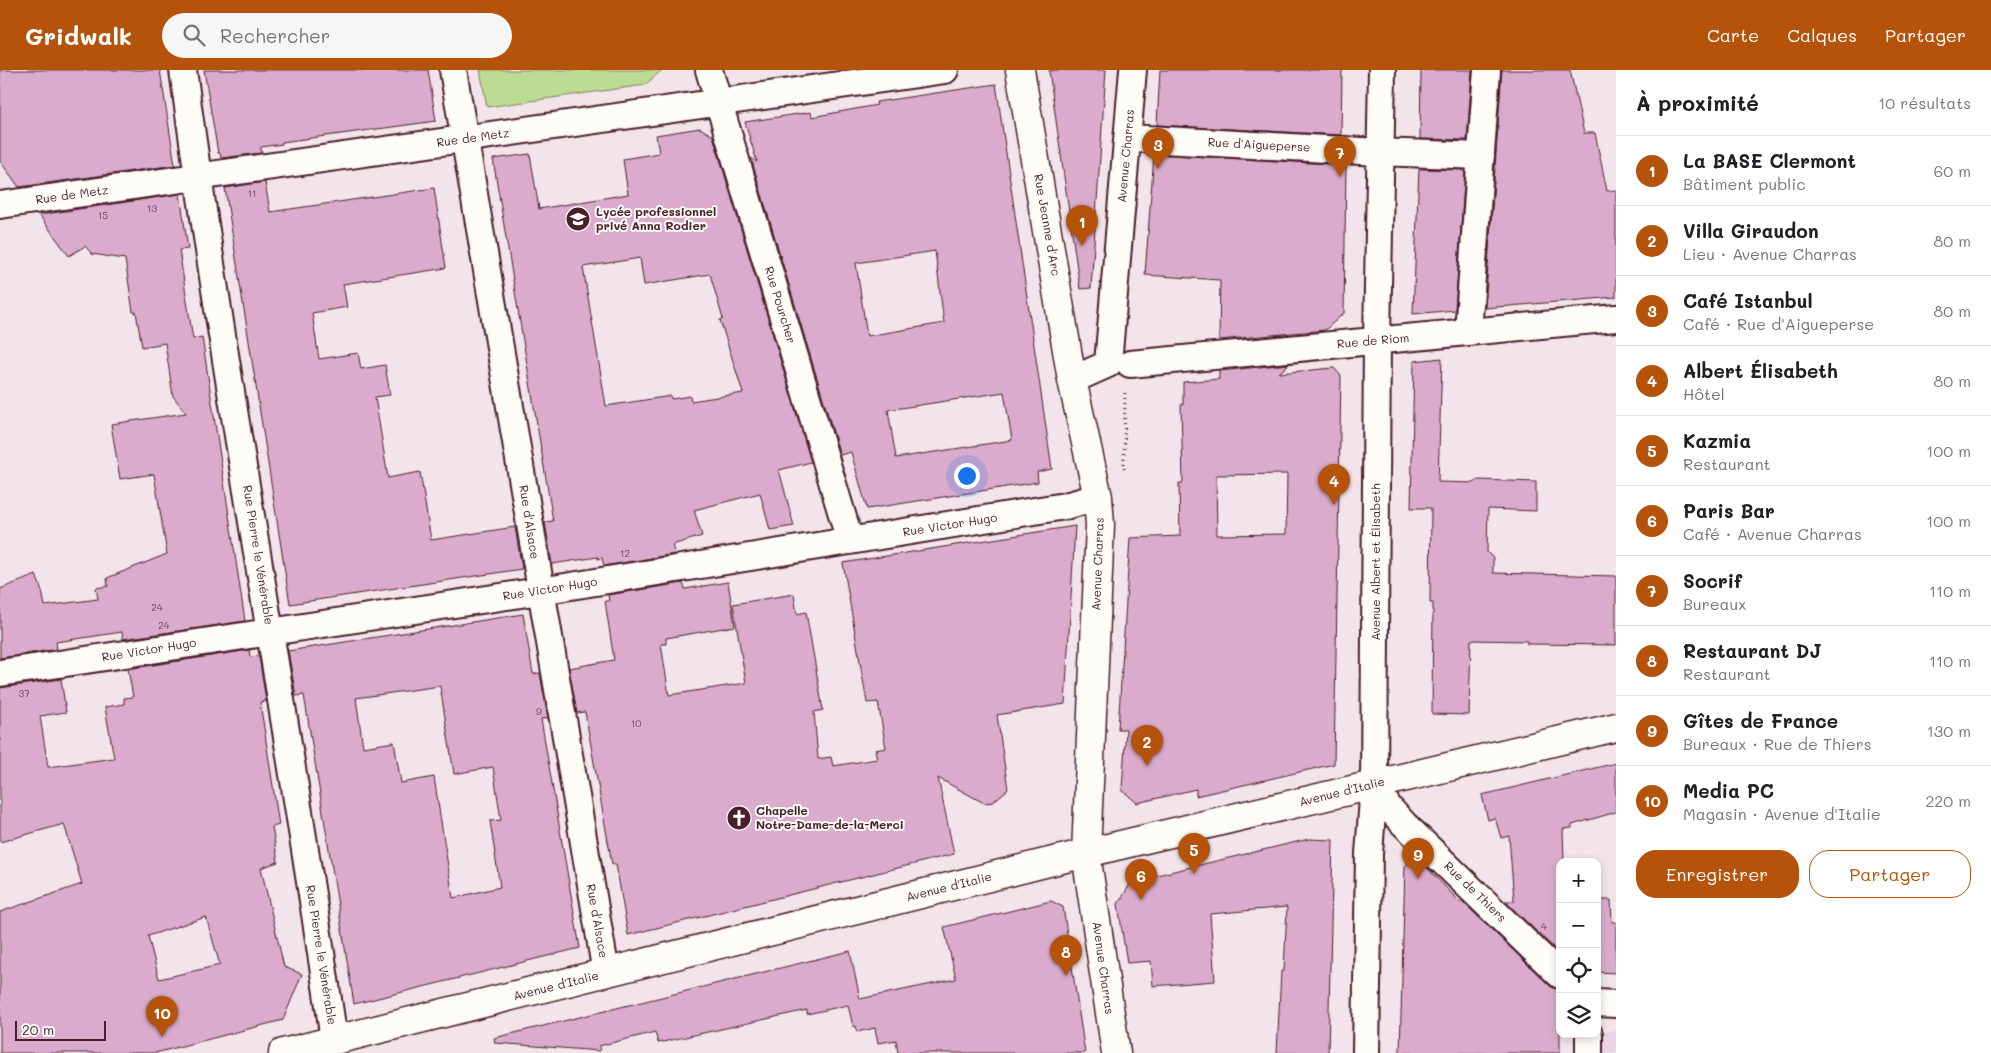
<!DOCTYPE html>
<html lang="fr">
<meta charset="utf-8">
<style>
:root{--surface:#fff;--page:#f6f6f6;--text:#202124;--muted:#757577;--line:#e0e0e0;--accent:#b45309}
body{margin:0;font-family:Mali,sans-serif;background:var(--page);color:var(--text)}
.controls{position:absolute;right:15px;bottom:15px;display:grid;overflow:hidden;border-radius:10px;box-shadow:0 2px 8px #0003}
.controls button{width:45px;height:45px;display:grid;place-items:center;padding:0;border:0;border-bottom:1px solid var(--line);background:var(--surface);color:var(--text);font:25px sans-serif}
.scale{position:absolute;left:15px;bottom:12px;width:91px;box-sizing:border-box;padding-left:5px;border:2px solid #4a1f2b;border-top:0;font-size:14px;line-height:18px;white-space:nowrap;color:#4a1f2b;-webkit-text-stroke:4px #fdfcf7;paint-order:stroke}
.you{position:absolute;left:966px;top:405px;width:18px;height:18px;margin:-12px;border:4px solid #fff;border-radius:50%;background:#1a73e8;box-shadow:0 0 0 8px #1a73e833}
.badge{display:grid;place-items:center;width:32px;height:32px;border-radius:50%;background:var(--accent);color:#fff;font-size:16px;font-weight:700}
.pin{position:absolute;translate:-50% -41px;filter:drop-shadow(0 1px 2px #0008)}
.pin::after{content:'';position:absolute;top:26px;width:18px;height:15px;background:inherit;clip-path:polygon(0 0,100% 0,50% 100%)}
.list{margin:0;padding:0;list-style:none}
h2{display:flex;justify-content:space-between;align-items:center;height:65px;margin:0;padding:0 20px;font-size:21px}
h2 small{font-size:16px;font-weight:400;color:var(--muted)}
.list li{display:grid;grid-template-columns:32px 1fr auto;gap:15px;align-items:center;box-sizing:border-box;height:70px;padding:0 20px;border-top:1px solid var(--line)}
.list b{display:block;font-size:19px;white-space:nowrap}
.list p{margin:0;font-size:16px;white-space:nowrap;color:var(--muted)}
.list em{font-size:16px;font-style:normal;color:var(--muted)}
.actions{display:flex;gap:10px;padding:15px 20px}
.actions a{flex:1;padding:11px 0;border:1px solid var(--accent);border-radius:20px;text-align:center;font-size:18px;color:var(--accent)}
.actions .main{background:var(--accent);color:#fff}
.icon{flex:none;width:28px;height:28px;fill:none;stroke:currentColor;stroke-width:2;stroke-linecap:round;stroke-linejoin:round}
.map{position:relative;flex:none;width:1616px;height:983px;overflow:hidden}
header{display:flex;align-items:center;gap:30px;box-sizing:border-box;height:70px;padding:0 25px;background:var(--accent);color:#fff}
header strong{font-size:24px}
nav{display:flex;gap:28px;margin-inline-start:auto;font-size:18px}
.search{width:350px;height:45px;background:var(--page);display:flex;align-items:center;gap:12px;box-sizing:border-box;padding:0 18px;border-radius:28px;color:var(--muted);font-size:19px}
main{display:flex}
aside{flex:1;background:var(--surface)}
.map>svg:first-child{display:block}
.built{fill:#ebd3e1}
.green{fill:#bcdb93;stroke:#837d5f}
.building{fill:#daabcd;stroke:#4a1f2b;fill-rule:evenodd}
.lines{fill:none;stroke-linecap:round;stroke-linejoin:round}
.minor-casing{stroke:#4a1f2b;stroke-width:30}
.tertiary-casing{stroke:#4a1f2b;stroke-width:31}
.primary-casing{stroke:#4a1f2b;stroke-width:31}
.path{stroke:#4a1f2b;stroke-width:3;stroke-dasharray:1 4;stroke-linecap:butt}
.minor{stroke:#fdfcf7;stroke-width:26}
.tertiary{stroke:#fdfcf7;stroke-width:28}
.primary{stroke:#fdfcf7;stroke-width:28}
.labels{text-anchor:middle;stroke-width:4;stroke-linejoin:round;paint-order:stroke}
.number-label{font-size:10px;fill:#6e4254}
.street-label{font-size:12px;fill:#4a1f2b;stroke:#fdfcf7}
.poi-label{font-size:12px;font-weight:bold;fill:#4a1f2b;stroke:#fdfcf7;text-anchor:start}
</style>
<header>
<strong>Gridwalk</strong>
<div class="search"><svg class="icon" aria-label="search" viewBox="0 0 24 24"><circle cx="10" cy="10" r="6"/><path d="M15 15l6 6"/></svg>Rechercher</div>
<nav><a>Carte</a><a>Calques</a><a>Partager</a></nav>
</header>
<main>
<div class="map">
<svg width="1616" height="983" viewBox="0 0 1616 983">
<rect width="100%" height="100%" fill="#f2e4ea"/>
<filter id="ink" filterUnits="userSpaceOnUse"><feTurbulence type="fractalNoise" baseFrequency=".02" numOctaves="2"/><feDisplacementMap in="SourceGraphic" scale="10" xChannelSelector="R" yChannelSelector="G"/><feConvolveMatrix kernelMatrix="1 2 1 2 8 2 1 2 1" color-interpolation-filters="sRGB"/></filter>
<g filter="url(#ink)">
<path class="built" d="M 1616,960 L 1616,983 L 1600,983 L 1600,970 L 1603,962 Z"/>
<path class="green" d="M 480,0 L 662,0 L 645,15 L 487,37 Z"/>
<path class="building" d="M 0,0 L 160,0 L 175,95 L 19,117 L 0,91 Z
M 204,0 L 428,0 L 436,51 L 282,72 L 282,74 L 261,77 L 261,83 L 221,88 L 220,83 L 218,83 Z
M 1055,0 L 1106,0 L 1091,218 L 1080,219 L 1049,1 Z
M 1160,0 L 1342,0 L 1341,65 L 1157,55 Z
M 1421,0 L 1472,0 L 1467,70 L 1420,69 Z
M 1502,0 L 1570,0 L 1584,63 L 1595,63 L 1607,121 L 1616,120 L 1616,227 L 1485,238 Z
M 996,14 L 1052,399 L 1037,402 L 1038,412 L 867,439 L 851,382 L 840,385 L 751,88 L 757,92 L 745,52 L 811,42 L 812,47 L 877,35 L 876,32 ZM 935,181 L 944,253 L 867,266 L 856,193 ZM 1004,322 L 1012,370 L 896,388 L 888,340 Z
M 700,58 L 713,66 L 811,392 L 779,400 L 794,456 L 770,460 L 760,423 L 694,440 L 702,466 L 672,475 L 675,484 L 604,496 L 602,488 L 598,489 L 598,487 L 552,494 L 545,452 L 553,451 L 493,89 L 530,84 L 539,139 L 628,124 L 623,89 L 659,83 L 656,65 ZM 640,188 L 644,215 L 710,204 L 723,249 L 720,250 L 743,323 L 691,331 L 690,326 L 671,329 L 671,326 L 606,336 L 583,197 Z
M 1154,84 L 1346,95 L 1344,243 L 1325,260 L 1219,270 L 1220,210 L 1145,205 Z
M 1419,99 L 1465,100 L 1455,240 L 1413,244 Z
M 265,112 L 270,142 L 434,118 L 446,198 L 343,214 L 347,237 L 312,243 L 319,289 L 358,283 L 361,299 L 385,295 L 390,325 L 375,327 L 388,408 L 420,402 L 431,470 L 515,457 L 522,499 L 290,534 L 225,118 Z
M 180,124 L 188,179 L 179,180 L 193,269 L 202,267 L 245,551 L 123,569 L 122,562 L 56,572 L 57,579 L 0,588 L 0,519 L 36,505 L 42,521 L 45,536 L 98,529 L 96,518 L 108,516 L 107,508 L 167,484 L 154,404 L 120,409 L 111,354 L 186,343 L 173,326 L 165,273 L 142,277 L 136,242 L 133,242 L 125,189 L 92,184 L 85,176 L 69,186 L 39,145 Z
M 1442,288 L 1438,412 L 1474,413 L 1478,410 L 1536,412 L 1536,441 L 1488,439 L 1487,482 L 1493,488 L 1493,503 L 1616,506 L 1616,575 L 1527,574 L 1527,571 L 1471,570 L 1469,645 L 1432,644 L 1433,533 L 1430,533 L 1431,438 L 1411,438 L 1414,291 Z
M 1289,294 L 1279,303 L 1334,298 L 1341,306 L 1334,694 L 1196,726 L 1196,719 L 1137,733 L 1122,720 L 1126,659 L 1118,659 L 1130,468 L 1180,466 L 1179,413 L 1183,413 L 1181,335 L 1183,335 L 1183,312 L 1219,309 L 1219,301 ZM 1287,404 L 1286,464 L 1217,465 L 1216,405 Z
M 1075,456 L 1065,634 L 997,645 L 1008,719 L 993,732 L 984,733 L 938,708 L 954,784 L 628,865 L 616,794 L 612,794 L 585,642 L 577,643 L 569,598 L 614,590 L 605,531 L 609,531 L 608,525 L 683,513 L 685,519 L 728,512 L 735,556 L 666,568 L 666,574 L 661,574 L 669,625 L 746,613 L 733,534 L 794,524 L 797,544 L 806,542 L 823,640 L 814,642 L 818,689 L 831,687 L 833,696 L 877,689 L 875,680 L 886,678 L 878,632 L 867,633 L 843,493 Z
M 523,544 L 533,604 L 540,603 L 548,648 L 541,649 L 580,878 L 354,934 L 304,625 L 296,626 L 288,581 ZM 440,616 L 454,704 L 493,697 L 501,750 L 490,751 L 500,817 L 453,828 L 434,707 L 401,713 L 394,672 L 363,677 L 356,628 Z
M 249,580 L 250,587 L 259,586 L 266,631 L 260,632 L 279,755 L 272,757 L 278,792 L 261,798 L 284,897 L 302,904 L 283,950 L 155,983 L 0,983 L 0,842 L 82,814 L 64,754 L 0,772 L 0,618 L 61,609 L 66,642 L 40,646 L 48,697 L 114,688 L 105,637 L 124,634 L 124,628 L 133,627 L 128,599 ZM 206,847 L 220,895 L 159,909 L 148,866 Z
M 1616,693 L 1616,742 L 1572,755 L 1572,758 L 1563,759 L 1564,792 L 1560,792 L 1560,884 L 1505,831 L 1514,831 L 1509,766 L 1501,768 L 1495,748 L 1488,750 L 1482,725 Z
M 1309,769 L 1333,770 L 1328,983 L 1277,983 L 1281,901 L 1284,901 L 1287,837 L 1210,844 L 1215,911 L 1153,916 L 1151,891 L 1127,893 L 1118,834 L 1132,811 Z
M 1405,794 L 1425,796 L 1460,832 L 1463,832 L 1550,916 L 1560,920 L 1560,983 L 1400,983 Z
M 1597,830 L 1611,830 L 1612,852 L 1616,852 L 1616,903 L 1597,902 Z
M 1051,831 L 1063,837 L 1085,983 L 898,983 L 896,970 L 878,973 L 875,958 L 857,962 L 856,956 L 853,956 L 848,935 L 807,944 L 807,940 L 658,973 L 655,962 L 599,976 L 600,981 L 495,973 L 494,968 L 850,881 L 860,929 L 956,909 L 944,857 Z"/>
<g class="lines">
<defs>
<path id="minor" d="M 183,0 C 227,324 287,646 334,970
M 453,0 L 606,903
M 709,0 L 850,471
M 1128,68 L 1379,82 L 1481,86
M 0,135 L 945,0
M 1468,262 L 1487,0
M 1130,294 L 1616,248
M 1072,310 L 1108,294 L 1133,0
M 0,603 L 540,521 L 1065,436 L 1098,427
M 1374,714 L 1389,738 L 1404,754 L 1560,905
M 1597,933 L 1616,934
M 1366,983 L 1369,784 L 1374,714 L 1377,270 L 1382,0
M 1589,983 L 1589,964"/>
<path id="tertiary" d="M 1020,0 L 1072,310 L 1098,427 L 1100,455 L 1086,784 L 1116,983"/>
<path id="primary" d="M 283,983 L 1049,792 L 1616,657"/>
</defs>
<use href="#minor" class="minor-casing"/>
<use href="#tertiary" class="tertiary-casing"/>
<use href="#primary" class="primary-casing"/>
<path class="path" d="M 1124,399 L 1125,321"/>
<use href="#minor" class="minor"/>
<use href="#tertiary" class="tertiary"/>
<use href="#primary" class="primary"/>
</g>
</g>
<defs>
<symbol id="school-disc" viewBox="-11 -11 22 22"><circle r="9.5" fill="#4a1f2b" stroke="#fdfcf7"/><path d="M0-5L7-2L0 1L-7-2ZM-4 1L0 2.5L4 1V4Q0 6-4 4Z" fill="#fff"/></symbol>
<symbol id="church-disc" viewBox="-11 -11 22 22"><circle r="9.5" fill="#4a1f2b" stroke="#fdfcf7"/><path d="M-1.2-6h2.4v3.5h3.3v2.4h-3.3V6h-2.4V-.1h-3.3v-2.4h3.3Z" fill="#fff"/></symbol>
</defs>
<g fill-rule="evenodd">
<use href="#school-disc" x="564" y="135" width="28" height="28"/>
<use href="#church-disc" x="725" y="734" width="28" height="28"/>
</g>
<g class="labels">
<g class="number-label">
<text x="252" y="127">11</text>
<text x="152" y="142">13</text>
<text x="103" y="149">15</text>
<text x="625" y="487">12</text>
<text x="157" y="541">24</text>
<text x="164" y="559">24</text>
<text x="24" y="627">37</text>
<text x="539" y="645">9</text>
<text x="636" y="657">10</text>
<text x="1544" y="860">4</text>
</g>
<g class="street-label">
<text transform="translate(473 68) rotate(-8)" y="4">Rue de Metz</text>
<text transform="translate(1259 75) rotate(3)" y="4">Rue d'Aigueperse</text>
<text transform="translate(1126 86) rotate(-85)" y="4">Avenue Charras</text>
<text transform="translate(72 125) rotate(-8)" y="4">Rue de Metz</text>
<text transform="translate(1047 155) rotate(80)" y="4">Rue Jeanne d'Arc</text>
<text transform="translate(780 235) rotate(73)" y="4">Rue Pourcher</text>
<text transform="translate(1373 271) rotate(-5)" y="4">Rue de Riom</text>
<text transform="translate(529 452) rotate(81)" y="4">Rue d'Alsace</text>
<text transform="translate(950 455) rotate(-9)" y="4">Rue Victor Hugo</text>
<text transform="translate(258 485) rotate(81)" y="4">Rue Pierre le Vénérable</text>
<text transform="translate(1376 492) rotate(-90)" y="4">Avenue Albert et Élisabeth</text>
<text transform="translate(1098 494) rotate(-88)" y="4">Avenue Charras</text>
<text transform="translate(550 519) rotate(-9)" y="4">Rue Victor Hugo</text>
<text transform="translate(149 580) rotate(-9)" y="4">Rue Victor Hugo</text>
<text transform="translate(1342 722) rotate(-14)" y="4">Avenue d'Italie</text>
<text transform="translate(949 817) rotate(-14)" y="4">Avenue d'Italie</text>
<text transform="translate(1475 822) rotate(44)" y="4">Rue de Thiers</text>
<text transform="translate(597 851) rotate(80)" y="4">Rue d'Alsace</text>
<text transform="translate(321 885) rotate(81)" y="4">Rue Pierre le Vénérable</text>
<text transform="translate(1103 898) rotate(82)" y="4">Avenue Charras</text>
<text transform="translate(556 916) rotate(-14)" y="4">Avenue d'Italie</text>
</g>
<g class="poi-label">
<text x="596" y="146">Lycée professionnel<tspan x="596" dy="14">privé Anna Rodier</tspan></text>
<text x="756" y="745">Chapelle<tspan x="756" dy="14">Notre-Dame-de-la-Merci</tspan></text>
</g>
</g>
</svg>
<div class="controls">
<button>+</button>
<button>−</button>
<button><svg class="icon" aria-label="locate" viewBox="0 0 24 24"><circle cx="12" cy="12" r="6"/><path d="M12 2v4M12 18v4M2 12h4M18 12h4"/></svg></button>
<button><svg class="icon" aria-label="layers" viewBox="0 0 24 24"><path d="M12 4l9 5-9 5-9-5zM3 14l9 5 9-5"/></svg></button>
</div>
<div class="scale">20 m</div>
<div class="you"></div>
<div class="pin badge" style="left:1082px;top:176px">1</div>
<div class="pin badge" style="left:1147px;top:696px">2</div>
<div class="pin badge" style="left:1158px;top:99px">3</div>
<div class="pin badge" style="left:1334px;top:435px">4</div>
<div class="pin badge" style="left:1194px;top:804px">5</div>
<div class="pin badge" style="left:1141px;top:830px">6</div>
<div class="pin badge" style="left:1340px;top:107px">7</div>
<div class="pin badge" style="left:1066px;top:906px">8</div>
<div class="pin badge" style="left:1418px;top:809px">9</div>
<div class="pin badge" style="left:162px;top:967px">10</div>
</div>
<aside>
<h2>À proximité<small>10 résultats</small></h2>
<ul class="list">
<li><span class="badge">1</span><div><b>La BASE Clermont</b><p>Bâtiment public</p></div><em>60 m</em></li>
<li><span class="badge">2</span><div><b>Villa Giraudon</b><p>Lieu · Avenue Charras</p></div><em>80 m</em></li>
<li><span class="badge">3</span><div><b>Café Istanbul</b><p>Café · Rue d'Aigueperse</p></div><em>80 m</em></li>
<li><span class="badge">4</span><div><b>Albert Élisabeth</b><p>Hôtel</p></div><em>80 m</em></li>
<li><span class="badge">5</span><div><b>Kazmia</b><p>Restaurant</p></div><em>100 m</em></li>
<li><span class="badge">6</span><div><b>Paris Bar</b><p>Café · Avenue Charras</p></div><em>100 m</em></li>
<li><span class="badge">7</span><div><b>Socrif</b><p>Bureaux</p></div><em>110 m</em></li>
<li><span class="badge">8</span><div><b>Restaurant DJ</b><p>Restaurant</p></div><em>110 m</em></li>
<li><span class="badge">9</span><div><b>Gîtes de France</b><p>Bureaux · Rue de Thiers</p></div><em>130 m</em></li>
<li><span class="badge">10</span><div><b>Media PC</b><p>Magasin · Avenue d'Italie</p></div><em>220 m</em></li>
</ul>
<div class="actions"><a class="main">Enregistrer</a><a>Partager</a></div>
</aside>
</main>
